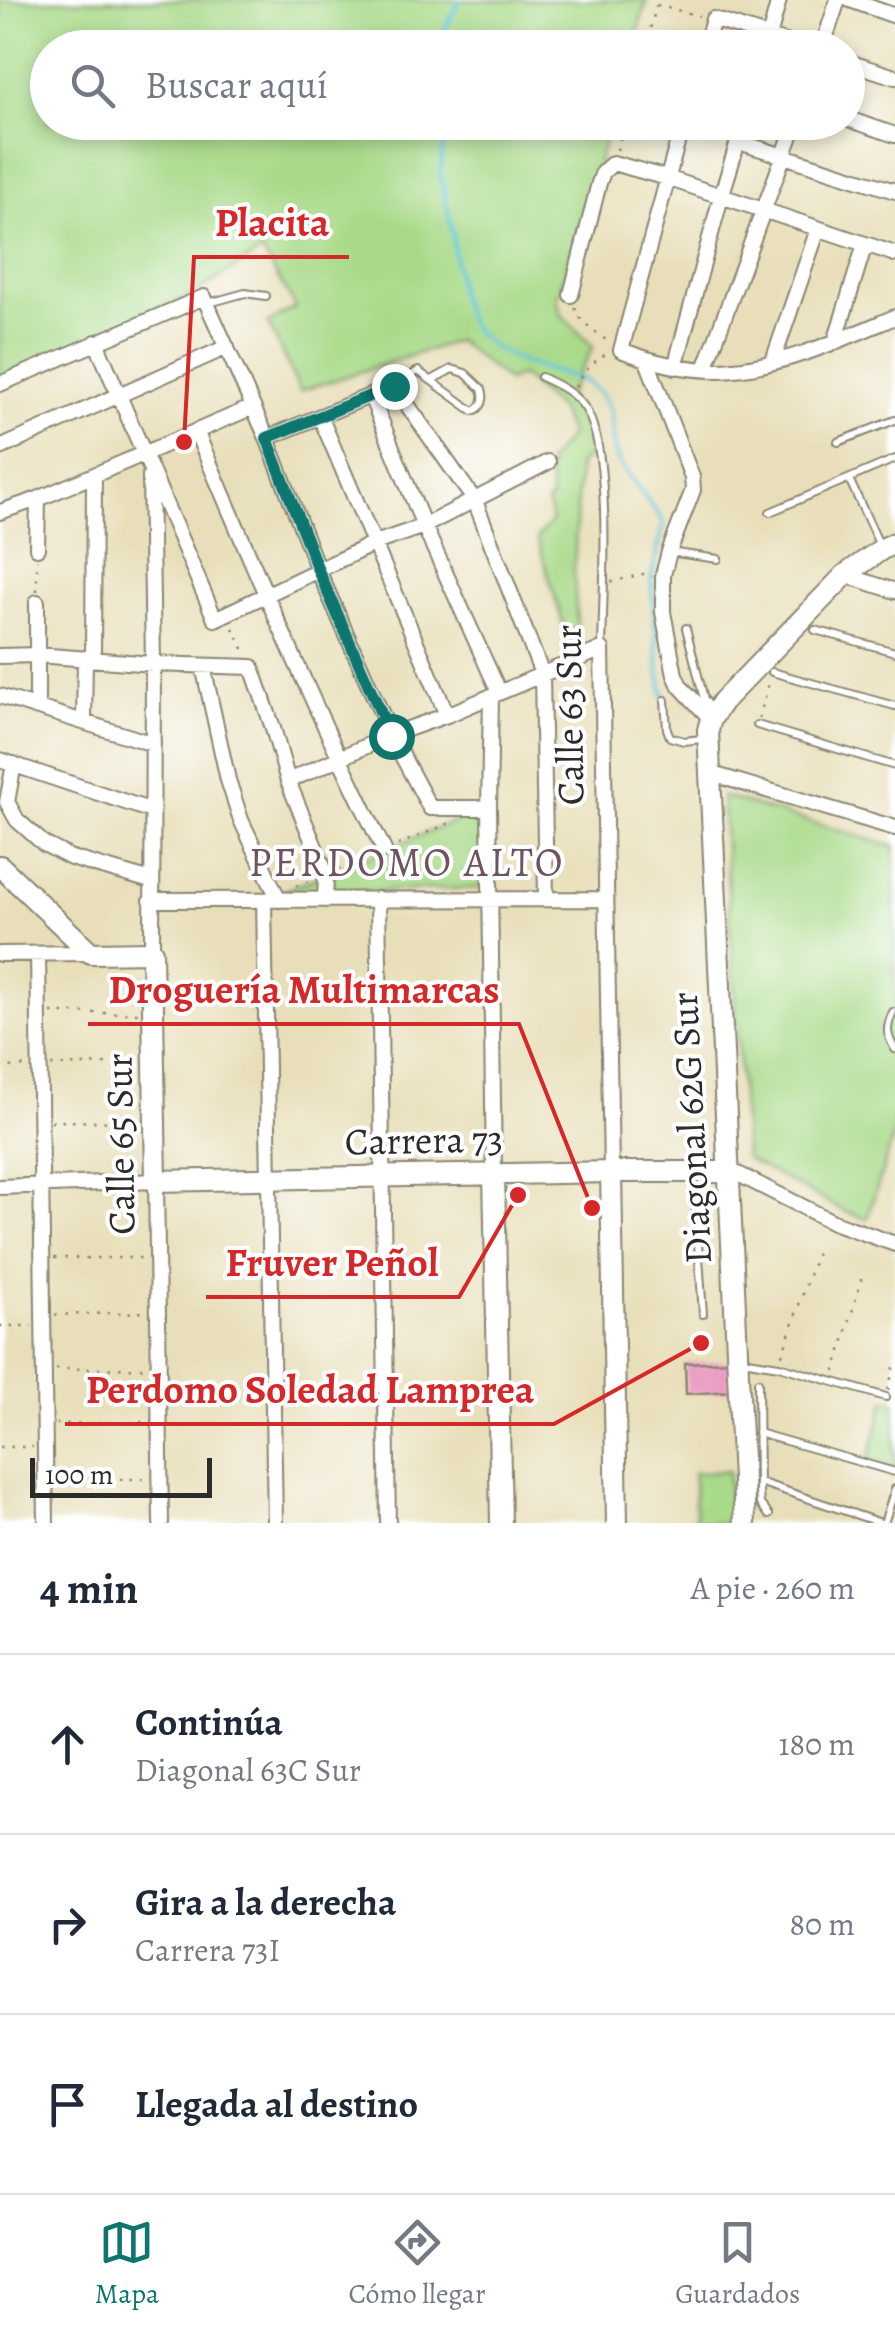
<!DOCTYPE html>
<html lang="es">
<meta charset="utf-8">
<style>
:root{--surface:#fff;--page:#f2f2f3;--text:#1f2937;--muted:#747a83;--line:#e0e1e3;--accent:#0f766e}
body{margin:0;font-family:Alegreya,serif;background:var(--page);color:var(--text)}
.scale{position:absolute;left:30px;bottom:25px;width:182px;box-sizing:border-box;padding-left:10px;border:5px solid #2b2b2b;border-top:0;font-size:28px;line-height:35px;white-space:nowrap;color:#2b2b2b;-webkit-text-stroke:8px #fff;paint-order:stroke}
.stop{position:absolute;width:30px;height:30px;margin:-22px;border:8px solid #0f766e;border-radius:50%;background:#fff}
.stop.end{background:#0f766e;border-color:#fff;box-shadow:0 2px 10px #0008}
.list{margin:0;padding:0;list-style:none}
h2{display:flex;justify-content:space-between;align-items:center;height:130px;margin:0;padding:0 40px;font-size:42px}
h2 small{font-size:32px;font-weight:400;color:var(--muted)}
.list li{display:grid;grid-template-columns:65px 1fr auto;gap:30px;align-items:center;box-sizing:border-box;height:180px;padding:0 40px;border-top:2px solid var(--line)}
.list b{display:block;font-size:38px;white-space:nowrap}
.list p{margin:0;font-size:32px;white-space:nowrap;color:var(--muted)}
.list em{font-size:32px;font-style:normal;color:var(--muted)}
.icon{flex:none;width:55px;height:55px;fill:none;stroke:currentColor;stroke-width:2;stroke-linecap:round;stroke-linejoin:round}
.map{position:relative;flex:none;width:895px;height:1523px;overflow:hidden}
.search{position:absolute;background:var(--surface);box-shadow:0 5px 15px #0003;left:30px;right:30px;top:30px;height:110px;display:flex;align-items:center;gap:25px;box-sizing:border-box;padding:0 35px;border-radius:55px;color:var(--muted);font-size:38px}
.sheet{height:670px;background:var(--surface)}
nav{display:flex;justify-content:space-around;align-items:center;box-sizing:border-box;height:140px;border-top:2px solid var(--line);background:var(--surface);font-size:28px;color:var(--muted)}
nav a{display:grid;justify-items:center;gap:5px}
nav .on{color:var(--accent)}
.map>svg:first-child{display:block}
.green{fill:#a9da89;stroke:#6a825a;stroke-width:2.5}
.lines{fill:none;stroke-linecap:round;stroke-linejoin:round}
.stream{stroke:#5dc5da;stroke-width:4}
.building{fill:#eb9dc5}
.lane-casing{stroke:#8a8572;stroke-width:10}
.street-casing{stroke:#8a8572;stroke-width:18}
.secondary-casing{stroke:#8a8572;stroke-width:24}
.path{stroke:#8a8572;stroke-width:2.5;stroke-dasharray:2.5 8;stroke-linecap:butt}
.lane{stroke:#fff;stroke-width:6}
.street{stroke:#fff;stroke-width:14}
.secondary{stroke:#fff;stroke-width:20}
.route{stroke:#0f766e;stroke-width:12}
.labels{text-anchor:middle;stroke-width:8;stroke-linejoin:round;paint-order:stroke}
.street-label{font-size:38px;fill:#2b2b2b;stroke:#fff}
.neighbourhood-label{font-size:40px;letter-spacing:2.5px;fill:#6e5361;stroke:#fff}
.leader{fill:none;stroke:#d62828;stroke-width:4}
.callout-dot{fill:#d62828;stroke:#fff;stroke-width:4}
.callout-label{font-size:40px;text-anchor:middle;font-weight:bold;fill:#d62828;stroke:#fff;stroke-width:8;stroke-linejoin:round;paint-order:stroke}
</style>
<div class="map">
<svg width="895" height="1523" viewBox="0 0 895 1523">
<rect width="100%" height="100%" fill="#fff"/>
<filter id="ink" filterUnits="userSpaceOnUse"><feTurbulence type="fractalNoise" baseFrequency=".01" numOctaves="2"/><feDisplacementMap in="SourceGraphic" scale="20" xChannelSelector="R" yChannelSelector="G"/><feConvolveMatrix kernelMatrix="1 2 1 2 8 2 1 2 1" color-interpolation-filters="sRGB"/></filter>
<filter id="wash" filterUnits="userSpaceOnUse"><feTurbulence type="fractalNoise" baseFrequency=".0048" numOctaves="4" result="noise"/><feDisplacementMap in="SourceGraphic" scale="40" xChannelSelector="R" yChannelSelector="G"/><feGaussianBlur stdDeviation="2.25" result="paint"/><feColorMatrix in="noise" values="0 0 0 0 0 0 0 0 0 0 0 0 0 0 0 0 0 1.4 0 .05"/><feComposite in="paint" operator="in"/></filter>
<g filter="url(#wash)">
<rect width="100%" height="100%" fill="#e8dfba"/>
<path class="green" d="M 0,0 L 647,0 L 633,47 L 48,48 L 48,122 L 610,123 L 557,299 L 562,315 L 593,347 L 567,397 L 588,430 L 590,456 L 579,464 L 574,570 L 578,643 L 570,646 L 537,538 L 552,521 L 547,502 L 551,499 L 548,462 L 570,436 L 560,410 L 521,375 L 508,381 L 457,341 L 300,391 L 268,323 L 296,307 L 262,251 L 197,292 L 0,378 Z
M 722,796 L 895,847 L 895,1131 L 867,1219 L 846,1212 L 745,1158 Z
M 483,810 L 482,888 L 276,894 Z
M 885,1400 L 895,1402 L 895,1469 L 868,1461 Z
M 728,1471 L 731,1523 L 696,1523 L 693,1473 Z"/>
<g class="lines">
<path class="stream" d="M 437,48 L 439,40 L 460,0
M 431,122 L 443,149 L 440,172 L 452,232 L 459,295 L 465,314 L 473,329 L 493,347 L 520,361 L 586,381 L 602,395 L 610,411 L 614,450 L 620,464 L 664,522 L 651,579 L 659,670 L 664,698"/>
</g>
<g id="blocks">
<path class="building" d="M 729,1361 L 730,1391 L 686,1394 L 685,1363 Z"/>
</g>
</g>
<g filter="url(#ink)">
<use href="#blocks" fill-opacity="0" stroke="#8a8572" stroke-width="2.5"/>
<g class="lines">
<defs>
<path id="lane" d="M 209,303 L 245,293 L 266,296
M 541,377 C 558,385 574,392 585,408 C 613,451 603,593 602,647
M 395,386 L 418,371 L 473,411 C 483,408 485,398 482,389 L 465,373 L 452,369 L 432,380
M 838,442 L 895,420
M 849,479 L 880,546
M 770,512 L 895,459
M 669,552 L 718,559
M 686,628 L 704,699 L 713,711
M 815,630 L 895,652
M 772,672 L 895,706
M 665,700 L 667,729 L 670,737 L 684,741 L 702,739
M 757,725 L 895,766
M 893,1012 C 886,1027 886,1035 895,1049
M 693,1173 L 703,1314
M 742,1360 L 779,1366 L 886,1397
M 758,1382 L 759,1493 L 760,1504 L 769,1515
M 758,1433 L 895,1472
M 759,1482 L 881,1523
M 884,1523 L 895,1489"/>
<path id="street" d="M 850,0 L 895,16
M 705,48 L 713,19 L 804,48
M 766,48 L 779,0
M 822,48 L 838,0
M 848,62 L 895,77
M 848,119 L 895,135
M 683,122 L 621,350 C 657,364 695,373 734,369 C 786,365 847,337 895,317
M 739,142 L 895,191
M 571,295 L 599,183 L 603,172 L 613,163 L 667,178 L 895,254
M 96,342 L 215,619 L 375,543 L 424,526 L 548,462
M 835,342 L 865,244
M 647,361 L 692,477 L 693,490 L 669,552 L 663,575 L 663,612 L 675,675 L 680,686 L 711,719
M 773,361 L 818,229
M 675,367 L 721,197 L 744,122
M 705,369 L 796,122
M 0,384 L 204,297 L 267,438 L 318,570 L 391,735 L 430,808 L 489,808
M 371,396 L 424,526 L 499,692
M 320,416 L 447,715
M 196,431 C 256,573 316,713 384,850
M 267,438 L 394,386 L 475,501 L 542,674 L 546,899
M 0,448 L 227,347
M 150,475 L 153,664 L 152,952
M 0,512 L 38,499 L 253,407
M 37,548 L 38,499
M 845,575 L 895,591
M 37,602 L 37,707
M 0,656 L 37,655 L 153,664 L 252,667 L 273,728 L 288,781 L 326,874 L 325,900
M 93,659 L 94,475
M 203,666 L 228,780 L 241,820 L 279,900
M 0,696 L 153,744
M 491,696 L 489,808 L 494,1174
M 84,722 L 85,658
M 0,760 L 152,811
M 14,764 L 7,802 L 17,820 L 44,844 L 71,858 L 151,881
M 709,773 L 895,828
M 288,781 L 391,735 L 447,715 L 602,649 L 611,1172
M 378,899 L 388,1523
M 151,900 L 606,899
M 264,900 L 275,1523
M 0,954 L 91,953
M 38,954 L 46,1523
M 728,1172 L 738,1174 L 833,1222 L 895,1244
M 0,1187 L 156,1181 L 161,1523"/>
<path id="secondary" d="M 0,866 L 91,953 L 152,952 L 156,1181 L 611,1172 L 728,1172
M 611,1172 L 617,1523
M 494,1174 L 501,1523
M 745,1523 L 708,730 L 711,719 L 723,701 L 845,575 L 882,549 L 895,543"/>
</defs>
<use href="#lane" class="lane-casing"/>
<use href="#street" class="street-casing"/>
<use href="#secondary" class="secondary-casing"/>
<path class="path" d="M 657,5 L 699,16
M 645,48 L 658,0
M 617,150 L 625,122
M 575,308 L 582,321 L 607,341
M 575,387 C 582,371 592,363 606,354
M 611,582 L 643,574 L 652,577
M 37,591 L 37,559
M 233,628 L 245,652
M 759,718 L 769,683
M 398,845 L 455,821
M 338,869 L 372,855
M 296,886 L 312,880
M 51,1013 L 138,1013
M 51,1066 L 138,1063
M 0,1067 L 28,1066
M 51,1121 L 138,1122
M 54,1258 L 146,1258
M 55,1315 L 147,1312
M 0,1326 L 32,1326
M 782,1355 L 817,1252
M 56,1369 L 148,1368
M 835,1372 L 863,1273
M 888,1390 L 895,1363
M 56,1424 L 148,1422
M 0,1447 L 33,1447
M 57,1479 L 149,1479"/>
<use href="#lane" class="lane"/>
<use href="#street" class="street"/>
<use href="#secondary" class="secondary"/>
</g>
</g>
<g class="lines" filter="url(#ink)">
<path class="route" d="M 391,736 L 318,570 L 267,438 L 394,386"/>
</g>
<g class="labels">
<g class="street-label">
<text transform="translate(569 715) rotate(-91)" y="13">Calle 63 Sur</text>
<text transform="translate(691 1128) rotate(-93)" y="13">Diagonal 62G Sur</text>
<text transform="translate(424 1140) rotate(-1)" y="13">Carrera 73</text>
<text transform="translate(120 1144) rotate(-91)" y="13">Calle 65 Sur</text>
</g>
<g class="neighbourhood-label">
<text x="407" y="876">PERDOMO ALTO</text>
</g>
</g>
<path class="leader" d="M184 442L194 257H349M592 1208L519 1024H88M518 1195L459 1297H206M701 1343L554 1424H65"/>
<g class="callout-dot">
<circle cx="184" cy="442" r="10"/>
<circle cx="592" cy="1208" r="10"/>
<circle cx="518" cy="1195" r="10"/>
<circle cx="701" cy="1343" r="10"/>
</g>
<g class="callout-label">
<text x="272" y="236">Placita</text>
<text x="304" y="1003">Droguería Multimarcas</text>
<text x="332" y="1276">Fruver Peñol</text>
<text x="310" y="1403">Perdomo Soledad Lamprea</text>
</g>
</svg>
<div class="scale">100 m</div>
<div class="stop" style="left:391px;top:736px"></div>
<div class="stop end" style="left:394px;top:386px"></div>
<div class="search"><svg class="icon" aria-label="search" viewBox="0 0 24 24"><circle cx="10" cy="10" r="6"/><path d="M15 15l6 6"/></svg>Buscar aquí</div>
</div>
<section class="sheet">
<h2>4 min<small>A pie · 260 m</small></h2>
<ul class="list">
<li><svg class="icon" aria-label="ahead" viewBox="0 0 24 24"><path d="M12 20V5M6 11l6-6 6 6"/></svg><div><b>Continúa</b><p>Diagonal 63C Sur</p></div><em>180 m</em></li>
<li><svg class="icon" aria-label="right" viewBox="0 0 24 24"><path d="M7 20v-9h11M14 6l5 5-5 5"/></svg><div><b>Gira a la derecha</b><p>Carrera 73I</p></div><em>80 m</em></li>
<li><svg class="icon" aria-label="arrive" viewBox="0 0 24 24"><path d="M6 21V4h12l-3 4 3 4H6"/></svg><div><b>Llegada al destino</b></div></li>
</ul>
</section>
<nav>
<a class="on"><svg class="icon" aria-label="map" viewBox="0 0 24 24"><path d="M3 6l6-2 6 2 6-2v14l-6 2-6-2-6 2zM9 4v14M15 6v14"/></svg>Mapa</a>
<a><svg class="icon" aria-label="directions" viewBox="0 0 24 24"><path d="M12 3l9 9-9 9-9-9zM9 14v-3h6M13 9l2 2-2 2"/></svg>Cómo llegar</a>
<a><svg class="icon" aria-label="saved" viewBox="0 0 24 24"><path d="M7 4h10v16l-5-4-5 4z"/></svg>Guardados</a>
</nav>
